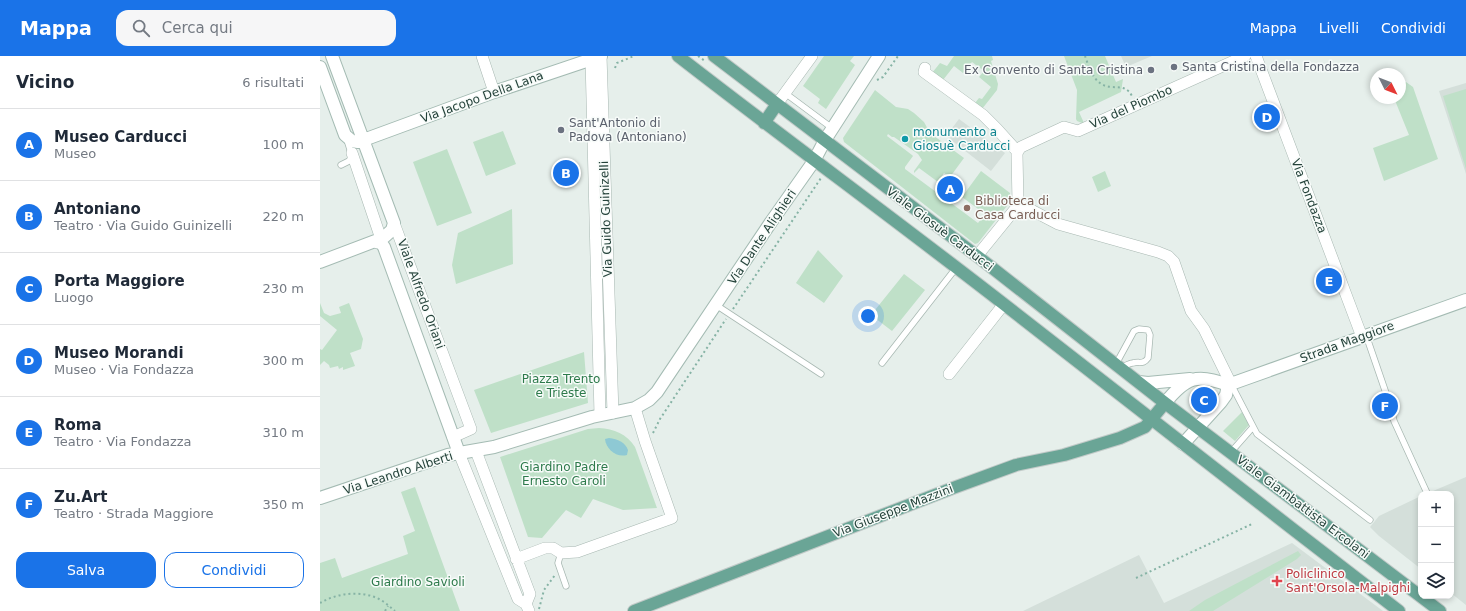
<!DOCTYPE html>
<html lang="it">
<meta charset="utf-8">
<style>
:root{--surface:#fff;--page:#f6f6f7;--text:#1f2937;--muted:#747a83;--line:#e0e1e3;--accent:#1a73e8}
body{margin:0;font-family:"DejaVu Sans",sans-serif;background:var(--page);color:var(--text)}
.controls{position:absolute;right:12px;bottom:12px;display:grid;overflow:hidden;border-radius:8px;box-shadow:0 2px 6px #0003}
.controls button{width:36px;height:36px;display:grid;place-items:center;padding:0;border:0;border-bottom:1px solid var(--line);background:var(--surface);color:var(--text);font:20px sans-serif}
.compass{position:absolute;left:1050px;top:12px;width:36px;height:36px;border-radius:50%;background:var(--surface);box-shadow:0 2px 6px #0003;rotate:132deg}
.you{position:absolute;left:548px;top:260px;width:14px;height:14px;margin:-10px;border:3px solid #fff;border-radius:50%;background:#1a73e8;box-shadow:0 0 0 6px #1a73e833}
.badge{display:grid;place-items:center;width:26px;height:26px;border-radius:50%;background:var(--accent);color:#fff;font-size:13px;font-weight:700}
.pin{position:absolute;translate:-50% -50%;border:2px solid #fff;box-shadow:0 1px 4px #0006}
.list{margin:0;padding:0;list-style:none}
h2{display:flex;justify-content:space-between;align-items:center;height:52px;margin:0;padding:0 16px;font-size:17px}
h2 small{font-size:13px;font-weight:400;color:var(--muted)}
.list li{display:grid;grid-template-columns:26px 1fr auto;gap:12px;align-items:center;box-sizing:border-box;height:72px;padding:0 16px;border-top:1px solid var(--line)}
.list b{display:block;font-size:15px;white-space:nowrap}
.list p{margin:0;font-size:13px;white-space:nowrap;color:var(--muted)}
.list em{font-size:13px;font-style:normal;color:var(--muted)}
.actions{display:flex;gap:8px;padding:12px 16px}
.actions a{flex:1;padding:9px 0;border:1px solid var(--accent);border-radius:12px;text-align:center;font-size:14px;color:var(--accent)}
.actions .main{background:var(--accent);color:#fff}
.icon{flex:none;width:22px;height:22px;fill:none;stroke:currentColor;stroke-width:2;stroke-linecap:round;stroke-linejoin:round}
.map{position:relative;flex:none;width:1146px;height:555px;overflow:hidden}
header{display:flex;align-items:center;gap:24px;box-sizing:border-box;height:56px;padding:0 20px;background:var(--accent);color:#fff}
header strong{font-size:19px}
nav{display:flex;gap:22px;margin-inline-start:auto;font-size:14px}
.search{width:280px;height:36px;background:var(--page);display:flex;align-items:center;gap:10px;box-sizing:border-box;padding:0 14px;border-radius:12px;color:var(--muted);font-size:15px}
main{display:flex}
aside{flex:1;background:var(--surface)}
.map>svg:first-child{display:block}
.built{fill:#d4dfda}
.green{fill:#bfe0c8}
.water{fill:#8ec9d4}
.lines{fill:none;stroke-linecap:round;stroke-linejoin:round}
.lane-casing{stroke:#a8b8b2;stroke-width:7}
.street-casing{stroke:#a8b8b2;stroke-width:12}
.secondary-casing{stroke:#a4bbb3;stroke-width:14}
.primary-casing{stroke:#c2cac8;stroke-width:14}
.path{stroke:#86b3a5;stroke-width:2;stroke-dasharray:2 3;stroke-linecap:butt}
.lane{stroke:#fff;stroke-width:5.5}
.street{stroke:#fff;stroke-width:11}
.secondary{stroke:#fff;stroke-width:12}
.primary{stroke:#6aa596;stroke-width:12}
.worship-dot{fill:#6b7280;stroke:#f7fbf9;stroke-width:1.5}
.culture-dot{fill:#0f9aa8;stroke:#f7fbf9;stroke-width:1.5}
.education-dot{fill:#8d6e63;stroke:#f7fbf9;stroke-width:1.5}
.health-dot{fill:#e0444e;stroke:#f7fbf9;stroke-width:1.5}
.labels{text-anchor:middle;stroke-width:3;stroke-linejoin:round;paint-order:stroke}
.worship-label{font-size:12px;fill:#5b616d;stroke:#f7fbf9;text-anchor:start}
.street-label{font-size:12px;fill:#24423a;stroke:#f7fbf9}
.culture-label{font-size:12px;fill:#0d838f;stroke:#f7fbf9;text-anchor:start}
.education-label{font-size:12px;fill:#785e54;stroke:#f7fbf9;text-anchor:start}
.park-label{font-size:12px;fill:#2d7a4b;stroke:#f7fbf9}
.health-label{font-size:12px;fill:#be3a42;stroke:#f7fbf9;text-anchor:start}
</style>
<header>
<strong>Mappa</strong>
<div class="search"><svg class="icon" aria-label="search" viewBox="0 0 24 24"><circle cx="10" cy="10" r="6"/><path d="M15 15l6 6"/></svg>Cerca qui</div>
<nav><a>Mappa</a><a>Livelli</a><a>Condividi</a></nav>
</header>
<main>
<aside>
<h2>Vicino<small>6 risultati</small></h2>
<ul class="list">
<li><span class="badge">A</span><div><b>Museo Carducci</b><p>Museo</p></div><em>100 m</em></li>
<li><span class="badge">B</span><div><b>Antoniano</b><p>Teatro · Via Guido Guinizelli</p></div><em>220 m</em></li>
<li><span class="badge">C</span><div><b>Porta Maggiore</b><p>Luogo</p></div><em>230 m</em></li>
<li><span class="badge">D</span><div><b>Museo Morandi</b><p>Museo · Via Fondazza</p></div><em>300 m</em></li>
<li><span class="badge">E</span><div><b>Roma</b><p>Teatro · Via Fondazza</p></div><em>310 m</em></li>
<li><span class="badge">F</span><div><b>Zu.Art</b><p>Teatro · Strada Maggiore</p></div><em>350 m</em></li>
</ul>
<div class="actions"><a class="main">Salva</a><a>Condividi</a></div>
</aside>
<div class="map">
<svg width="1146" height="555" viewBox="0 0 1146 555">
<rect width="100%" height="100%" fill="#e6efeb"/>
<path class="built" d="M 801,0 L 832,0 L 806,11 Z
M 1146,27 L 1146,118 L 1119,35 Z
M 639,63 L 685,97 L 671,115 L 626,80 Z
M 1146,421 L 1146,549 L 1131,537 L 1131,438 L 1106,438 Z
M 1101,440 L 1101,513 L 1059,480 L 1050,471 L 1059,460 Z
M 972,487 L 1063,555 L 703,555 L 819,499 L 844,547 Z"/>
<path class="green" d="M 504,0 L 534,0 L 530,5 L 535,9 L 506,53 L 498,47 L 500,43 L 483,30 Z
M 634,0 L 672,0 L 673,4 L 671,5 L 678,28 L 677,34 L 662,53 L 655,47 L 659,42 L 662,43 L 671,31 L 659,21 L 664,15 L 652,6 L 643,17 L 634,10 L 623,24 L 612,17 L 620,7 L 627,10 Z
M 744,0 L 785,0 L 796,26 L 803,23 L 801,36 L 759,56 L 764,67 L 762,67 L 757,65 L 756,63 L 757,34 Z
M 1086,26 L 1093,31 L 1118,103 L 1064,125 L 1053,92 L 1089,79 L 1074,42 L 1080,42 L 1080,27 Z
M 1146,33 L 1146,113 L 1123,40 Z
M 555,34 L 576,51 L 588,53 L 594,57 L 604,66 L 610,77 L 644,102 L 630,121 L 624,117 L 618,126 L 599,112 L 594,117 L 594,115 L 602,104 L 598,98 L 574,81 L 572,81 L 568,78 L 567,80 L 592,99 L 593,100 L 585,111 L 585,113 L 658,167 L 665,158 L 642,141 L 661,115 L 690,137 L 690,146 L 658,187 L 655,188 L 524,86 L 523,82 Z
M 183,75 L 196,108 L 166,120 L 153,86 Z
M 127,93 L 152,157 L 117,170 L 93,106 Z
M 785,115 L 791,130 L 778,136 L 772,121 Z
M 192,153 L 193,208 L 136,228 L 132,209 L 138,177 Z
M 498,194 L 523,220 L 504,247 L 476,227 Z
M 584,218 L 605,234 L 572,275 L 551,259 Z
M 0,247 L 4,257 L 10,260 L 21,257 L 19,251 L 29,247 L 43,283 L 41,293 L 30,297 L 35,310 L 23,314 L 23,311 L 19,313 L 18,310 L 10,312 L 9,309 L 4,305 L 0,309 L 0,293 L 2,294 L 17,274 L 0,260 Z
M 264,296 L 268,347 L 171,377 L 154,334 Z
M 922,356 L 929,369 L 915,385 L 903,375 Z
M 279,372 C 294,373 307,378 315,391 L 337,452 L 303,454 L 273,443 L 261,462 L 246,454 L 222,482 L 208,481 L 180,401 L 268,373 Z
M 95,431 L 140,555 L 0,555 L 0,507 L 15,502 L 22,522 L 88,498 L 83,480 L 95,475 L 81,436 Z
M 978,495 L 981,499 L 977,503 L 893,555 L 869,555 L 885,544 Z"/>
<path class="water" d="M 289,382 C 298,383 305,386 308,394 L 307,399 C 296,402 286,393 285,383 Z"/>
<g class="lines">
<defs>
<path id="lane" d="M 465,37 L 512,72
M 21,109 L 29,105 L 32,100 L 27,84
M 396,249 L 501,318
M 1046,279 L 1068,343 L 1074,365 L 1107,437
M 562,307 L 636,212
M 796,308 L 814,275 L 819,273 L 828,274 L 830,279 L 828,302 C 823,309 820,305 813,307 C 809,307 805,310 801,312
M 911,328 L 937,378 L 1050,464
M 911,396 L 933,371
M 241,497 L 238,507 L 246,530"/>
<path id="street" d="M 162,0 L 174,36
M 281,0 L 293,357
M 936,0 L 1042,281
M 271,3 L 280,359
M 605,12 L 604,16 L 663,59 L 677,73 L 695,93 L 698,95
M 457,48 L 492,0
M 698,95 L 701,91 L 744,71 L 758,75 L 925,0
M 32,97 L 59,177
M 698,147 L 738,168 L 838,196 L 848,200 L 854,206 L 871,255 L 884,273 L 911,328
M 74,167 L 151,373 L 133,381
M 657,200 L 696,152 L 698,147 L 697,98 L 698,95
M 629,318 L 684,248
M 156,395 L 210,538 L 206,548
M 139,397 L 198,543 L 206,548 L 209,555
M 196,503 L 225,492 L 233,492 L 241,497 L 257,496 L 352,462 L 325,385 L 315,352"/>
<path id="secondary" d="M 0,11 L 25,79 L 32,85 L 38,86 L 174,36 L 281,0
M 56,186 L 61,187 L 64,191 L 139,397
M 0,206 L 63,182 L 72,174 L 74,167 L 12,0
M 819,326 L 828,327 L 870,323
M 908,329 L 1146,244
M 845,347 C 866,321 877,317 908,329
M 863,388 L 901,346 L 906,339 L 908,329
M 0,442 L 128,399 L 174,391 L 272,361 L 315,352 L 329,344 L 337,336 L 345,324 L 451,166 L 494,105 L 505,84 L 559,0"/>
<path id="primary" d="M 358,0 C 466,84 577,165 685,249 C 817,351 947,454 1079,555
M 394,0 L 657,200 L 845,347 L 1120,555
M 444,67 L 457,48
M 314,555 L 633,432 L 696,409 L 744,399 L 800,382 L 825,371 L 845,347"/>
</defs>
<use href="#lane" class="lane-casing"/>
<use href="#street" class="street-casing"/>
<use href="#secondary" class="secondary-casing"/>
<use href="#primary" class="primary-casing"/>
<path class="path" d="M 378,0 L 385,5
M 765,0 C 768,8 772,22 780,27 C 792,36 804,25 812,40
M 295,12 L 297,7 L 314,0
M 557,24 L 563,21 L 578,0
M 413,253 L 501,122
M 333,377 L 340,363 L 406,263
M 816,522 L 932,468
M 0,547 C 17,537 41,534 59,543 C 65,546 70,551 75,555
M 219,553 L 224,534 L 235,519
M 65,555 L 68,550"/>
<use href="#lane" class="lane"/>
<use href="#street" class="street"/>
<use href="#secondary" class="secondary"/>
<use href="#primary" class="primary"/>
</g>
<g class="worship-dot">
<circle cx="854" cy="11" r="4"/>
<circle cx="831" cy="14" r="4"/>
<circle cx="241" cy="74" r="4"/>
</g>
<circle class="culture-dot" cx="585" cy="83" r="4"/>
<circle class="education-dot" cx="647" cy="152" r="4"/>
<path class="health-dot" d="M955 519h4v4h4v4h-4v4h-4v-4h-4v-4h4z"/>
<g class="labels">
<g class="worship-label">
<text x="862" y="15">Santa Cristina della Fondazza</text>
<text x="823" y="18" text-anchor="end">Ex Convento di Santa Cristina</text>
<text x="249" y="71">Sant'Antonio di<tspan x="249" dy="14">Padova (Antoniano)</tspan></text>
</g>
<g class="street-label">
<text transform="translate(162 41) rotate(-20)" y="4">Via Jacopo Della Lana</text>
<text transform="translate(811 51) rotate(-24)" y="4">Via del Piombo</text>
<text transform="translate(989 140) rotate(69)" y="4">Via Fondazza</text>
<text transform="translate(286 163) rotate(-92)" y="4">Via Guido Guinizelli</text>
<text transform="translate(620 173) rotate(37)" y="4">Viale Giosuè Carducci</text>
<text transform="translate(442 181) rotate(-56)" y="4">Via Dante Alighieri</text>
<text transform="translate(101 238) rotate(70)" y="4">Viale Alfredo Oriani</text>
<text transform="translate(1027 286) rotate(-20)" y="4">Strada Maggiore</text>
<text transform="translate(78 417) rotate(-18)" y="4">Via Leandro Alberti</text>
<text transform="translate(983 451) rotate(37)" y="4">Viale Giambattista Ercolani</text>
<text transform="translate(573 455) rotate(-21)" y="4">Via Giuseppe Mazzini</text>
</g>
<g class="culture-label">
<text x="593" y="80">monumento a<tspan x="593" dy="14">Giosuè Carducci</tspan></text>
</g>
<g class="education-label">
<text x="655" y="149">Biblioteca di<tspan x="655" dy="14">Casa Carducci</tspan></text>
</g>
<g class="park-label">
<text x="241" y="327">Piazza Trento<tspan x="241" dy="14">e Trieste</tspan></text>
<text x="244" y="415">Giardino Padre<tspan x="244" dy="14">Ernesto Caroli</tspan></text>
<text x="98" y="530">Giardino Savioli</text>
</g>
<g class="health-label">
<text x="966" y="522">Policlinico<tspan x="966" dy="14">Sant'Orsola-Malpighi</tspan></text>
</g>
</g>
</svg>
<div class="controls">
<button>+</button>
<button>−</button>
<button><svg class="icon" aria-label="layers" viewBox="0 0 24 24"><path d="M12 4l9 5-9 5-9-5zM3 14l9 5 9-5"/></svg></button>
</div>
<svg class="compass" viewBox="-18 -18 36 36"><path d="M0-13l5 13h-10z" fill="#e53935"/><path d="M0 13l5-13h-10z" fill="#747a83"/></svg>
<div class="you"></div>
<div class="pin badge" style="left:630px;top:133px">A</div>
<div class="pin badge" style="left:246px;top:117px">B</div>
<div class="pin badge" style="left:884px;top:344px">C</div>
<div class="pin badge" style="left:947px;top:61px">D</div>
<div class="pin badge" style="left:1009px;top:225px">E</div>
<div class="pin badge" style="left:1065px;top:350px">F</div>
</div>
</main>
